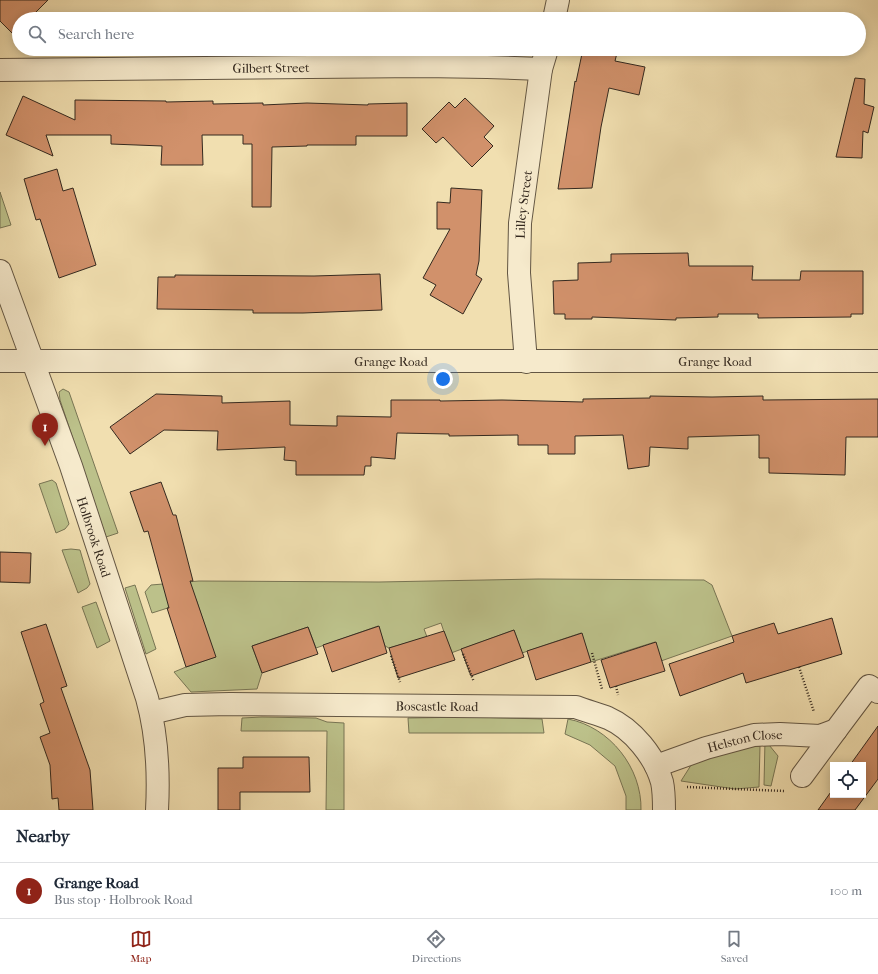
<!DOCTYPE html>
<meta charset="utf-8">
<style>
:root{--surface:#fff;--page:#f6f6f7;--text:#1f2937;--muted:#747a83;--line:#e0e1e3;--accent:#8f2418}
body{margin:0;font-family:"IM FELL French Canon",serif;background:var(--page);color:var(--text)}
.controls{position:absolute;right:12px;bottom:12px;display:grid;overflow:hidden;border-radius:0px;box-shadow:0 2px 10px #0003}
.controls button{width:36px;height:36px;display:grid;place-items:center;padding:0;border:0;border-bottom:1px solid var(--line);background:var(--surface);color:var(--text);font:20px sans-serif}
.you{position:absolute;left:443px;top:379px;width:14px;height:14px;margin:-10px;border:3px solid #fff;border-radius:50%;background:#1a73e8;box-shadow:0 0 0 6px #1a73e833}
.badge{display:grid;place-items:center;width:26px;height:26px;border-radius:50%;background:var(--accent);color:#fff;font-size:13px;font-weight:700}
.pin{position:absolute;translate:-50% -33px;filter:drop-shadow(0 1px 2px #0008)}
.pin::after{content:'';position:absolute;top:21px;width:14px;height:12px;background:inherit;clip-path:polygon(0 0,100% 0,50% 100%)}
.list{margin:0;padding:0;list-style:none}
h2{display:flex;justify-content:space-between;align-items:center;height:52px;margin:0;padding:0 16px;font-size:17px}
h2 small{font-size:13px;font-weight:400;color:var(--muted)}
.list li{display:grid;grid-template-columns:26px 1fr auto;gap:12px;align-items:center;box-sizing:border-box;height:56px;padding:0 16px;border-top:1px solid var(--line)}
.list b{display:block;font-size:15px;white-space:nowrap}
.list p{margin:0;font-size:13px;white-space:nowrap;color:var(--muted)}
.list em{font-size:13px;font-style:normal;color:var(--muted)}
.icon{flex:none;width:22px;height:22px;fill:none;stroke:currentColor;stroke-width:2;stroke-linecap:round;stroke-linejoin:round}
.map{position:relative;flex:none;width:878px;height:810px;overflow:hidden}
.search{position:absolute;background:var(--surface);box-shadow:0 2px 10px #0003;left:12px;right:12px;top:12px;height:44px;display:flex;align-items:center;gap:10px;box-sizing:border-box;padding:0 14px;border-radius:22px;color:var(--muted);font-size:15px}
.sheet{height:108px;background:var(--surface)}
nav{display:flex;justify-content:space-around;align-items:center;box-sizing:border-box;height:56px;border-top:1px solid var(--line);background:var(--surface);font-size:11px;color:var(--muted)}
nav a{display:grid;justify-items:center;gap:2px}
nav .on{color:var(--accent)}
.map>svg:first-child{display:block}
.green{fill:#bcc18a;stroke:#787554}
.building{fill:#d1916b;stroke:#34291f}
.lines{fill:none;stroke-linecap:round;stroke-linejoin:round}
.minor-casing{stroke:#635643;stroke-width:24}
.path{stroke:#34291f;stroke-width:2.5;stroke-dasharray:1 2;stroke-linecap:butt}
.minor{stroke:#f6eacc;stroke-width:22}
.labels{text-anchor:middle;stroke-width:3;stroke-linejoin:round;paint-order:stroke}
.street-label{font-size:13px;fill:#34291f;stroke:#f6eacc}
</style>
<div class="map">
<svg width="878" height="810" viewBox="0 0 878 810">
<rect width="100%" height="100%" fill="#f1dfb0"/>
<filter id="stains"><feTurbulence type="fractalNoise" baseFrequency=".005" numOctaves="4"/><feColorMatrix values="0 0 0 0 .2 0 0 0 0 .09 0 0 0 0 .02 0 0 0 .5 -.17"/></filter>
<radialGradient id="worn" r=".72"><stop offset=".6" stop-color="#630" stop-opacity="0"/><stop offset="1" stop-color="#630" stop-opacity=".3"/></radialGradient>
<path class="green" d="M 0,192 L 11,225 L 0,228 Z
M 63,389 L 69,392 L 118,533 L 106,537 L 60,400 L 59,392 Z
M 52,480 L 56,483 L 69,524 L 65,529 L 56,533 L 39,484 Z
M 71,549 L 80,550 L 90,584 L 87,588 L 78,593 L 62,550 Z
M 538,579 L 704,580 L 712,585 L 732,636 L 661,661 L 655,642 L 591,662 L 581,633 L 522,653 L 514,630 L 451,653 L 441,623 L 424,629 L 427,637 L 389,648 L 385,646 L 378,626 L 316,648 L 308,627 L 252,646 L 262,673 L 257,689 L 191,692 L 174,672 L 186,667 L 215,657 L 196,599 L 152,613 L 145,592 L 151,585 L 199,581 L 379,582 Z
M 135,585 L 156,649 L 146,654 L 125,588 Z
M 96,602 L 110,641 L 97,648 L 82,607 Z
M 262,717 L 316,718 L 327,722 L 344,723 L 344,810 L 326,810 L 327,731 L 241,731 L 242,718 Z
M 473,717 L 542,719 L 544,733 L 409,733 L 408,718 Z
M 568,719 C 610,727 642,768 641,810 L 626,810 L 626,796 L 615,766 L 590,745 L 565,734 Z
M 765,740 L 778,756 L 771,786 L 764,785 Z
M 760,746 L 759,787 L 735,789 L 681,781 L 700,751 Z"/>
<path class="building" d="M 0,0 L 48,0 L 29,19 L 19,19 L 19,30 L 14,35 L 0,21 Z
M 583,49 L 618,49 L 615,61 L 645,67 L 639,95 L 609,88 L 601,127 L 592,188 L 558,189 L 575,81 L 576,82 Z
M 855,78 L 865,79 L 864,104 L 874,107 L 868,133 L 863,131 L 862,158 L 836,157 Z
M 23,96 L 75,120 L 75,100 L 166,101 L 166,102 L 213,101 L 213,104 L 263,103 L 263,105 L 307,103 L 368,105 L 368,104 L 407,103 L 407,136 L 356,136 L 356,145 L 307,145 L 307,146 L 272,147 L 271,207 L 252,207 L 252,144 L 243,144 L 243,135 L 202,135 L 203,165 L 161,165 L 162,146 L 111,144 L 111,135 L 46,135 L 53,156 L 6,135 Z
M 465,98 L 494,126 L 484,137 L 493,146 L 472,167 L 443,137 L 436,143 L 422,129 L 449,102 L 455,108 Z
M 57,169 L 63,191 L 73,188 L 96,265 L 59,278 L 40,219 L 36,220 L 24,179 Z
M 451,188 L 482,190 L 479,261 L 476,275 L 482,279 L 463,314 L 430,295 L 436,285 L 423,278 L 450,229 L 437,229 L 437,202 L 450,203 Z
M 688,253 L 689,266 L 753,266 L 752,280 L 800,280 L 801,271 L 863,271 L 863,314 L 851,314 L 851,317 L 758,318 L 758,314 L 718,314 L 718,317 L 676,318 L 676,320 L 592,317 L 592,319 L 565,319 L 565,314 L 554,314 L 553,281 L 578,280 L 578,263 L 611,262 L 611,254 Z
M 380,274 L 382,310 L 303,313 L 253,313 L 253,310 L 157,309 L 158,277 L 175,277 L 175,275 L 314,276 Z
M 156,394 L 222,396 L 222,403 L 290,401 L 290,425 L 337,426 L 337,416 L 391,417 L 391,400 L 440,400 L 440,401 L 502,400 L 583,402 L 583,399 L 650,398 L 650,396 L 712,397 L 763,396 L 763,400 L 878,399 L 878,437 L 846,437 L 845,475 L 769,473 L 769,458 L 759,458 L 759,435 L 688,437 L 688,449 L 650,447 L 649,466 L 628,469 L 623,435 L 575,436 L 575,454 L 548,454 L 548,445 L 518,445 L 518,435 L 449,436 L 449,434 L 397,433 L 395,459 L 371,457 L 371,466 L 365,466 L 364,475 L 296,475 L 296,461 L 284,460 L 285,447 L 217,450 L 218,431 L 164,430 L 130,454 L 110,427 Z
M 161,482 L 173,515 L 176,515 L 193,581 L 190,581 L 216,657 L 186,667 L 167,608 L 169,608 L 148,531 L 144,532 L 130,492 Z
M 0,552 L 31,553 L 30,583 L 0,582 Z
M 832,618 L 842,654 L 746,683 L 743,673 L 680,696 L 669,664 L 734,642 L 732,636 L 774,623 L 778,634 Z
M 46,624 L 67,686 L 61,688 L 90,770 L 93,810 L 59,810 L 58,798 L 52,799 L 50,765 L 40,737 L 50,733 L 40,704 L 44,702 L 21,632 Z
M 379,626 L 387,653 L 332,672 L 323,645 Z
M 308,627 L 318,654 L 262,673 L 252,646 Z
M 514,630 L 524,657 L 471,676 L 461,649 Z
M 444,631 L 455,660 L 398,678 L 389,648 Z
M 582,633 L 591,662 L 536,680 L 527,651 Z
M 656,642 L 665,671 L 610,688 L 601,660 Z
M 878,726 L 878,779 L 855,810 L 818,810 L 833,789 L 833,795 L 863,795 L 863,765 L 850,765 Z
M 243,757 L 309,757 L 310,792 L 240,792 L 240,810 L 218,810 L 218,768 L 243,768 Z"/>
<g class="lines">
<defs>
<g id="minor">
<path d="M 554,19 L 558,0"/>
<path id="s1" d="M 0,70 L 423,66 L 487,67 L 541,69"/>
<path id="s2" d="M 0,271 L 71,466 L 147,698 C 157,734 159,773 157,810"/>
<path id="s3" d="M 0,361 L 878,361"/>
<path id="s4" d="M 526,362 L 519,273 L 520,223 L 541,69 L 547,49"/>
<path id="s5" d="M 151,713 L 185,705 L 230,704 L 576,707 C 586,711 598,714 608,718 C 633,729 655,757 662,782 C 664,791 664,801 664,810"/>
<path id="s6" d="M 656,766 L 706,748 L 754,735 L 780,734 L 820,736 L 836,730 L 869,686 L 878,692"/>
<path d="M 802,776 L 836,730"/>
</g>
</defs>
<use href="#minor" class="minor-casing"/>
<path class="path" d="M 592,653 L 602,689
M 463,654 L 474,682
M 391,656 L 400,682
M 799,667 L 814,712
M 616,686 L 618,695
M 687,787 L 784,791"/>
<use href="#minor" class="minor"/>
</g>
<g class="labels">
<g class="street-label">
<text dy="5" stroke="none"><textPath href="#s1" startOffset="271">Gilbert Street</textPath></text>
<text dy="5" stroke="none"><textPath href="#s4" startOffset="158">Lilley Street</textPath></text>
<text dy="5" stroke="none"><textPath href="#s3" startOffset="715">Grange Road</textPath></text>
<text dy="5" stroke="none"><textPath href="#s3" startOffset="391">Grange Road</textPath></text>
<text dy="5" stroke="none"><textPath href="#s2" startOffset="282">Holbrook Road</textPath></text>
<text dy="5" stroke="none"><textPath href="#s5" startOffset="287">Boscastle Road</textPath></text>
<text dy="5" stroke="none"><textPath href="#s6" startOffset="93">Helston Close</textPath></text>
</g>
</g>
<rect width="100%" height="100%" filter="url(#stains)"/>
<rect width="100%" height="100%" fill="url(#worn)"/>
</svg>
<div class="controls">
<button><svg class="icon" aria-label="locate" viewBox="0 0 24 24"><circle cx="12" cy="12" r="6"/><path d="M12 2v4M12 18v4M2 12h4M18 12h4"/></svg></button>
</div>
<div class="you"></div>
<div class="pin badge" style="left:45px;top:446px">1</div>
<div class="search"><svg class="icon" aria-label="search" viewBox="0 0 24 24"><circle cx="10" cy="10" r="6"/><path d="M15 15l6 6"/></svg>Search here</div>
</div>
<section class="sheet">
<h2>Nearby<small></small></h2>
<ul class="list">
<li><span class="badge">1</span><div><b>Grange Road</b><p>Bus stop · Holbrook Road</p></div><em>100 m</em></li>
</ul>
</section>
<nav>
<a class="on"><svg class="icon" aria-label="map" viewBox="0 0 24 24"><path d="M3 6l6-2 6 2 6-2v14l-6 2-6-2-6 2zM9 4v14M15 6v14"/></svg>Map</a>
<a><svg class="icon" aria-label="directions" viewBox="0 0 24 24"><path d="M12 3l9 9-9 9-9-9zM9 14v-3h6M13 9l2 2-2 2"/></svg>Directions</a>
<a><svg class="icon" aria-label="saved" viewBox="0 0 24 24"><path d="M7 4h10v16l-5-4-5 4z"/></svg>Saved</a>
</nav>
